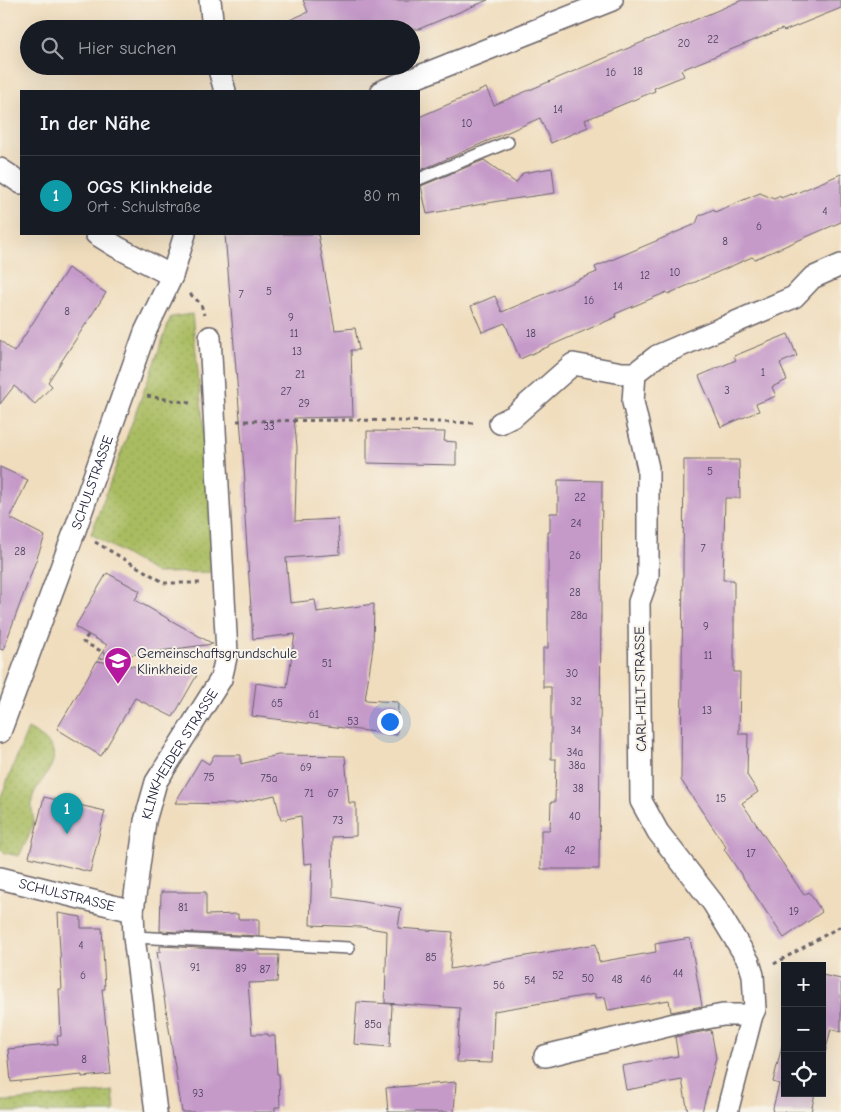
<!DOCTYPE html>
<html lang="de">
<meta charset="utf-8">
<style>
:root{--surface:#171b24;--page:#20242c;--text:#f1f3f6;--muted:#9ea1a6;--line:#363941;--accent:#1a73e8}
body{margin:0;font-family:"Comic Neue",sans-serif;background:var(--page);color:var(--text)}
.controls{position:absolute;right:15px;bottom:15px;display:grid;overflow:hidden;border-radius:0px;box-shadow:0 5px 20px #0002}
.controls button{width:45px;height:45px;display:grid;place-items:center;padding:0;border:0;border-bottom:1px solid var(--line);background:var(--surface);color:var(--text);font:25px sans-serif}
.you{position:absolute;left:389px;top:721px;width:18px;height:18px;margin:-12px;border:4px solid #fff;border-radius:50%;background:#1a73e8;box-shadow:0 0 0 8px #1a73e833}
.badge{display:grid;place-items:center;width:32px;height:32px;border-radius:50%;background:var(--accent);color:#fff;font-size:16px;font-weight:700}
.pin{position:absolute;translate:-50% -41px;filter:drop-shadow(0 1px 2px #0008)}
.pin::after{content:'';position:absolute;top:26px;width:18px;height:15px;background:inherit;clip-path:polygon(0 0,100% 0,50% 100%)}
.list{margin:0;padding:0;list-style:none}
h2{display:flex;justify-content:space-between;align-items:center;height:65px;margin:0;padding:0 20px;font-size:21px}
h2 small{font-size:16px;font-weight:400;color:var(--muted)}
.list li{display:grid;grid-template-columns:32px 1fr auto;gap:15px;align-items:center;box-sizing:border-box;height:80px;padding:0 20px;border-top:1px solid var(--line)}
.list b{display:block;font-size:19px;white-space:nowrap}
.list p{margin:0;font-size:16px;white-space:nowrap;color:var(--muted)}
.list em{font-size:16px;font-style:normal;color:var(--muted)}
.icon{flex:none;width:28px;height:28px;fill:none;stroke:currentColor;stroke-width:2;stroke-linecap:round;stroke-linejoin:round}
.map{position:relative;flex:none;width:841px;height:1112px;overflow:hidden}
.search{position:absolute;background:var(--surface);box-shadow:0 5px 20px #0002;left:20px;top:20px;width:400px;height:55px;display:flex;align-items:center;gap:12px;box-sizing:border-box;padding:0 18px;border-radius:28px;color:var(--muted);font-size:19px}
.panel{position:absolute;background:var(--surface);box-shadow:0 5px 20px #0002;left:20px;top:90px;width:400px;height:145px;border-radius:0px}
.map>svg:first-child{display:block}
.park{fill:url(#park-dots);stroke:#666f4e}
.building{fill:#c59ac9}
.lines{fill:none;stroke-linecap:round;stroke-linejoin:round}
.service-casing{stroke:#6a6368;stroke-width:14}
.minor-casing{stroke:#6a6368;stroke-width:24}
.path{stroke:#6a6368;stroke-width:3;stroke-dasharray:4 4;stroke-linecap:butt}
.service{stroke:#fff;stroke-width:11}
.minor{stroke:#fff;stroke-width:21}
.labels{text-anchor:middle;stroke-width:4;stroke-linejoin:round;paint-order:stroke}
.number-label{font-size:11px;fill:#4b405e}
.street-label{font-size:14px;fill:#22223b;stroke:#f7f3e8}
.poi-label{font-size:14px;fill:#22223b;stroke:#f7f3e8;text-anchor:start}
</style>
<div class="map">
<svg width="841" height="1112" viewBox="0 0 841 1112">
<defs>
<pattern id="park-dots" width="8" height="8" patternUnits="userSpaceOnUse" patternTransform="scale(1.25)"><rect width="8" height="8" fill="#a9bc60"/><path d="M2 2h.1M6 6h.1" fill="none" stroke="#91a154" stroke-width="1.8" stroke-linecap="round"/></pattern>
</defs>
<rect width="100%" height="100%" fill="#f7f3e8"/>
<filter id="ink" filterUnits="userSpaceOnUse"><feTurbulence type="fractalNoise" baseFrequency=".02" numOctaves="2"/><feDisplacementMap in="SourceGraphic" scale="10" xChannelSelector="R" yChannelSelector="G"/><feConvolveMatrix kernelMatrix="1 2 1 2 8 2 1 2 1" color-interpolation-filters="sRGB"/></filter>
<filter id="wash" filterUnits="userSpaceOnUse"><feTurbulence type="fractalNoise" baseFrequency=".0096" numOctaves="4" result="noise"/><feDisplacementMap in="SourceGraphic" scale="20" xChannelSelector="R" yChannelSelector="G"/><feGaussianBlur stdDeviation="1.12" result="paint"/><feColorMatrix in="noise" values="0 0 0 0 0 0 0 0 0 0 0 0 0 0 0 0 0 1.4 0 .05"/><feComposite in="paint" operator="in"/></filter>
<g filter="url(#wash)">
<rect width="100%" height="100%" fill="#f0ddbd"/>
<path class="park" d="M 192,314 L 212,508 L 213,572 L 156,573 L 91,534 L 171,317 Z
M 28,729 C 47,739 63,750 47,773 C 42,782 34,789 32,800 C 31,808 34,816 33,823 C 31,834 24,846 19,856 L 5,853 L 0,848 L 0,799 Z
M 113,1091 L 115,1112 L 0,1112 L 0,1101 L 12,1101 Z"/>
<g id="blocks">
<path class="building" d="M 303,0 L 488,0 L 419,29 L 269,29 L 308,12 Z
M 742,0 L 841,0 L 841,8 L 784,31 L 782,29 L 681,70 L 684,76 L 654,88 L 655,91 L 585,120 L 588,127 L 551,143 L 540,118 L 419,171 L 419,117 L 486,88 L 494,105 Z
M 484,160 L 516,183 L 523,173 L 552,168 L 555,193 L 499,201 L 427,214 L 421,186 Z
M 841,174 L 841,222 L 755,259 L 752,257 L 668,294 L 667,292 L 615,314 L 616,317 L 520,359 L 505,323 L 482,332 L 471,306 L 495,296 L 502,312 L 597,272 L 595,267 L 696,224 L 699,216 L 714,209 L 715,212 L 760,193 L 774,199 L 780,196 L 781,198 L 791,194 L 792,195 Z
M 225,234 L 318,234 L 335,330 L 355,328 L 359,350 L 351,350 L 353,417 L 294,418 L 297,447 L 295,521 L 338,519 L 340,554 L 286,558 L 290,603 L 315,600 L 317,612 L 374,604 L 373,647 L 365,700 L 398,702 L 397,735 L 252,716 L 256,683 L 287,688 L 295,634 L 253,639 L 245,518 L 244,482 L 245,481 Z
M 68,268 L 106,293 L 48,382 L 52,386 L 35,404 L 14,386 L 0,404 L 0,340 L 14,352 Z
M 788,334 L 797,356 L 780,363 L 787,380 L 772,387 L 776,396 L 756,404 L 759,411 L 721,427 L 699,376 L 736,360 L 734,356 Z
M 367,431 L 445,432 L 444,441 L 456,442 L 456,465 L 367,463 Z
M 684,460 L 739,460 L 740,498 L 725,498 L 723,580 L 734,580 L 734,672 L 740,672 L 739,734 L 748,734 L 747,775 L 758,792 L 742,803 L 804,895 L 809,892 L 822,912 L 784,938 L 724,849 L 726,847 L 681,780 Z
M 0,467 L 28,480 L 10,518 L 45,536 L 3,650 L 0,649 Z
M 558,480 L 602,481 L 599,869 L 541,869 L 541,830 L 550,830 L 551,802 L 555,802 L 556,759 L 551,759 L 551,687 L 543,687 L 543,648 L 548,648 L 548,532 L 550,532 L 550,513 L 558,513 Z
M 107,573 L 140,591 L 135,600 L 213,644 L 98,659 L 107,645 L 75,627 Z
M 97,661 L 197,675 L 173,717 L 135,698 L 101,756 L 57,729 Z
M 214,755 L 241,755 L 241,764 L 278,755 L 345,756 L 349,803 L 356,803 L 356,836 L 332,837 L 333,897 L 401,908 L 398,928 L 453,932 L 450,969 L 596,944 L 599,962 L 656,952 L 655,944 L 690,938 L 702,1006 L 671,1012 L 669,1000 L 608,1010 L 605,997 L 595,998 L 595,994 L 494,1011 L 492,1063 L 457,1062 L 460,1008 L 385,1003 L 387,931 L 362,927 L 310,925 L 312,863 L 304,864 L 301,816 L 281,820 L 275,795 L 236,804 L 175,803 L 201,759 L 209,764 Z
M 44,797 L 105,811 L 90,872 L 29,857 Z
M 161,892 L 206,892 L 206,915 L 238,914 L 238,919 L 259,919 L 259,936 L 160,931 Z
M 58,913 L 81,917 L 81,928 L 102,928 L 105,989 L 102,989 L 111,1074 L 82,1077 L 82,1075 L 11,1082 L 8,1049 L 58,1044 L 57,1036 L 61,1036 L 59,989 L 62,989 Z
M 160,946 L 259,951 L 259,955 L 279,955 L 277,982 L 248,983 L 252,1034 L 268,1034 L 268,1036 L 275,1036 L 277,1074 L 279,1074 L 280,1107 L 275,1107 L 275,1112 L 182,1112 L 157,952 L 160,952 Z
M 822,975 L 841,979 L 841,1032 L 831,1029 L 822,1065 Z
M 357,1002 L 392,1004 L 390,1047 L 354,1044 Z
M 711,1030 L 716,1058 L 702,1112 L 688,1112 L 682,1080 L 626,1090 L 622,1066 L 678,1056 L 675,1037 Z
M 785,1034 L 785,1093 L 815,1093 L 811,1112 L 772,1112 L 779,1084 L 773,1082 Z
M 456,1082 L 454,1112 L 388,1112 L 386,1088 Z"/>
</g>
</g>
<g filter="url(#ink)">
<use href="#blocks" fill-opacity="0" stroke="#6a6368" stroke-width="1"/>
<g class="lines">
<defs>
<path id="service" d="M 419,179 L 508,142
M 134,937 L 349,948"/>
<g id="minor">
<path d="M 210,0 L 213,29"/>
<path d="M 218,66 L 225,91"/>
<path d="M 382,91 L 612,0"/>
<path d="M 0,169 L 21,183"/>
<path d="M 96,234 L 117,247 L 172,276"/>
<path d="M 500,423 L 514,416 L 573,364 L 622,373 L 635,373"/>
<path id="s1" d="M 0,732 L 75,530 L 145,332 L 172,276 L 185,234"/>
<path id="s2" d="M 0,878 L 133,911"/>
<path d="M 545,1056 L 675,1024 L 723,1015 L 752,1015"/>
<path id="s3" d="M 156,1112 L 134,937 L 133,911 L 145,821 L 156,782 L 221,679 L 227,653 L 210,337"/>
<path d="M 727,1112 L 752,1015 L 755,1009 L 753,975 L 749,962 L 713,903 L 658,832 L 641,801 L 639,602 L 648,577 L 648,468 L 633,402 L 635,373 L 657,356 L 794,297 L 812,278 L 841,265"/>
</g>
</defs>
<use href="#service" class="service-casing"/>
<use href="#minor" class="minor-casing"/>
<path class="path" d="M 190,294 L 201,304 L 204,315
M 147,396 L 190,403
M 237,421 L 360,420 L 476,423
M 95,542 L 165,583 L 200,583
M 88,635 L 83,642 L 105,653
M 774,964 L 841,926"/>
<use href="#service" class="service"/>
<use href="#minor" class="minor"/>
</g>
</g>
<defs>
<symbol id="school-pin" viewBox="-11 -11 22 30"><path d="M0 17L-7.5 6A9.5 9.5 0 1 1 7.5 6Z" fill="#b5179e" stroke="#f7f3e8"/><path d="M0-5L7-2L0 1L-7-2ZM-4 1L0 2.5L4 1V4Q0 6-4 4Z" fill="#fff"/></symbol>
</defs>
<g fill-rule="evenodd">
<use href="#school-pin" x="102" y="645" width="32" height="43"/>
</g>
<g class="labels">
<g class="number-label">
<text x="713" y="43">22</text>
<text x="684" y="47">20</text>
<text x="638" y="75">18</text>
<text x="611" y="76">16</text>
<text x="558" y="113">14</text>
<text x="467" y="127">10</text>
<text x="825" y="215">4</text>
<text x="759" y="230">6</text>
<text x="725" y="245">8</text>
<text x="675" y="276">10</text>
<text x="645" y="279">12</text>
<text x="618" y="290">14</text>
<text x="269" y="295">5</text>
<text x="241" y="298">7</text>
<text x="589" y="304">16</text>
<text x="67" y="315">8</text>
<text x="291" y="321">9</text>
<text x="294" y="337">11</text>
<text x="531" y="337">18</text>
<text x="297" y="355">13</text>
<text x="763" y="376">1</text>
<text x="300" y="378">21</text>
<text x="727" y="394">3</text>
<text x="286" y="395">27</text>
<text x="304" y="407">29</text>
<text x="269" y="430">33</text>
<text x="710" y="475">5</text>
<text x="580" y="501">22</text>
<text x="576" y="527">24</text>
<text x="703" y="552">7</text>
<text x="20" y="555">28</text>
<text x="575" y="559">26</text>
<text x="575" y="596">28</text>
<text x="579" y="619">28a</text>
<text x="706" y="630">9</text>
<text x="708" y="659">11</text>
<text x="327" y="667">51</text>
<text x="572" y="677">30</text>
<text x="576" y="705">32</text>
<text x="277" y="707">65</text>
<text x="707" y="714">13</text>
<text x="314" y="718">61</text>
<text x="353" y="725">53</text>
<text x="576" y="734">34</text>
<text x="575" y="756">34a</text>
<text x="577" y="769">38a</text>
<text x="306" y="771">69</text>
<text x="209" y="781">75</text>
<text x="269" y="782">75a</text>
<text x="578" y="792">38</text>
<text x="309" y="797">71</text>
<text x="333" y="797">67</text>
<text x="721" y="802">15</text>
<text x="575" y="820">40</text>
<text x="338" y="824">73</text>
<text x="570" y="854">42</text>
<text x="751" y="857">17</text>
<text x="183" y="911">81</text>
<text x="794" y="915">19</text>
<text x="81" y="949">4</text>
<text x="431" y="961">85</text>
<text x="195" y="971">91</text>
<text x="241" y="972">89</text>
<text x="265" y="973">87</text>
<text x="678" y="977">44</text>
<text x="83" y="979">6</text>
<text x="558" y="979">52</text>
<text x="588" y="982">50</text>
<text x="617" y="983">48</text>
<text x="646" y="983">46</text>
<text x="530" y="984">54</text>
<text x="499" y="989">56</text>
<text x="373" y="1028">85a</text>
<text x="84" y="1063">8</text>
<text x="198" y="1097">93</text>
</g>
<g class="street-label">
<text dy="5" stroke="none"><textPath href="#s1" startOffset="266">SCHULSTRASSE</textPath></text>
<text transform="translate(640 689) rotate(-91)" y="5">CARL-HILT-STRASSE</text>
<text dy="5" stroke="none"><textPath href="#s3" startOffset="369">KLINKHEIDER STRASSE</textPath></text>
<text dy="5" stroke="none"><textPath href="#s2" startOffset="69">SCHULSTRASSE</textPath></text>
</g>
<g class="poi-label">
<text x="137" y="658">Gemeinschaftsgrundschule<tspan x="137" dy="16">Klinkheide</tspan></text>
</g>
</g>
</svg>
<div class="controls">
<button>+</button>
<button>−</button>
<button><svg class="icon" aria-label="locate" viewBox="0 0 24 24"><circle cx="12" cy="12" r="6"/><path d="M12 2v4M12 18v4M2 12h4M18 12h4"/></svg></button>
</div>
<div class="you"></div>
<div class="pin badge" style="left:67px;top:834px;background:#0f9aa8">1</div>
<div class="search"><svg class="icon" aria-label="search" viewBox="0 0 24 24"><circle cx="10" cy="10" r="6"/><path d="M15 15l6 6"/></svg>Hier suchen</div>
<section class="panel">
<h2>In der Nähe<small></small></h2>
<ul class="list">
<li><span class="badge" style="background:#0f9aa8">1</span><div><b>OGS Klinkheide</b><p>Ort · Schulstraße</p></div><em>80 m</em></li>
</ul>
</section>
</div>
